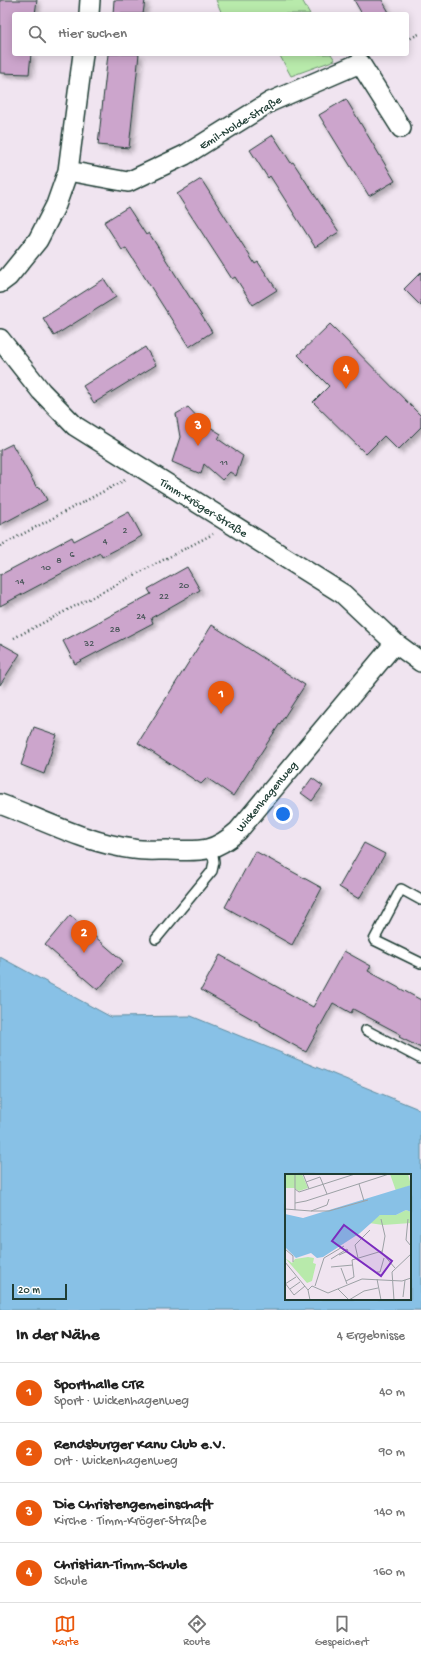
<!DOCTYPE html>
<html lang="de">
<meta charset="utf-8">
<style>
:root{--surface:#fff;--page:#f2f2f2;--text:#222;--muted:#767676;--line:#e0e0e0;--accent:#ea580c}
body{margin:0;font-family:"Gochi Hand",sans-serif;background:var(--page);color:var(--text)}
.scale{position:absolute;left:12px;bottom:10px;width:55px;box-sizing:border-box;padding-left:4px;border:2px solid #1f3d34;border-top:0;font-size:11px;line-height:14px;white-space:nowrap;color:#1f3d34;-webkit-text-stroke:3px #fff;paint-order:stroke}
.you{position:absolute;left:283px;top:814px;width:14px;height:14px;margin:-10px;border:3px solid #fff;border-radius:50%;background:#1a73e8;box-shadow:0 0 0 6px #1a73e833}
.badge{display:grid;place-items:center;width:26px;height:26px;border-radius:50%;background:var(--accent);color:#fff;font-size:13px;font-weight:700}
.pin{position:absolute;translate:-50% -33px;filter:drop-shadow(0 1px 2px #0008)}
.pin::after{content:'';position:absolute;top:21px;width:14px;height:12px;background:inherit;clip-path:polygon(0 0,100% 0,50% 100%)}
.list{margin:0;padding:0;list-style:none}
h2{display:flex;justify-content:space-between;align-items:center;height:52px;margin:0;padding:0 16px;font-size:17px}
h2 small{font-size:13px;font-weight:400;color:var(--muted)}
.list li{display:grid;grid-template-columns:26px 1fr auto;gap:12px;align-items:center;box-sizing:border-box;height:60px;padding:0 16px;border-top:1px solid var(--line)}
.list b{display:block;font-size:15px;white-space:nowrap}
.list p{margin:0;font-size:13px;white-space:nowrap;color:var(--muted)}
.list em{font-size:13px;font-style:normal;color:var(--muted)}
.icon{flex:none;width:22px;height:22px;fill:none;stroke:currentColor;stroke-width:2;stroke-linecap:round;stroke-linejoin:round}
.map{position:relative;flex:none;width:421px;height:1310px;overflow:hidden}
.search{position:absolute;background:var(--surface);box-shadow:0 2px 10px #0003;left:12px;right:12px;top:12px;height:44px;display:flex;align-items:center;gap:10px;box-sizing:border-box;padding:0 14px;border-radius:4px;color:var(--muted);font-size:15px}
.sheet{height:292px;background:var(--surface)}
nav{display:flex;justify-content:space-around;align-items:center;box-sizing:border-box;height:56px;border-top:1px solid var(--line);background:var(--surface);font-size:11px;color:var(--muted)}
nav a{display:grid;justify-items:center;gap:2px}
nav .on{color:var(--accent)}
.map>svg:first-child{display:block}
.green{fill:#b8eaab;stroke:#6c9470}
.water{fill:#88c1e6;stroke:#5e8c9f;fill-rule:evenodd}
.building{fill:#cca5cc;stroke:#1f3d34;filter:url(#shadow)}
.lines{fill:none;stroke-linecap:round;stroke-linejoin:round}
.lane-casing{stroke:#1f3d34;stroke-width:12}
.street-casing{stroke:#1f3d34;stroke-width:22}
.path{stroke:#1f3d34;stroke-width:2.5;stroke-dasharray:1 3;stroke-linecap:butt}
.lane{stroke:#fff;stroke-width:9}
.street{stroke:#fff;stroke-width:19}
.labels{text-anchor:middle;stroke-width:3;stroke-linejoin:round;paint-order:stroke}
.number-label{font-size:10px;fill:#4a575a}
.street-label{font-size:12px;fill:#1f3d34;stroke:#fff}
.inset-road{fill:none;stroke:#9ca1a5;stroke-width:1}
.view{fill:#7b2cbf;fill-opacity:0.15;stroke:#7b2cbf;stroke-width:2}
.inset-edge{fill:none;stroke:#1f3d34;stroke-width:2}
</style>
<div class="map">
<svg width="421" height="1310" viewBox="0 0 421 1310">
<defs>
<filter id="shadow"><feDropShadow dx="3.5" dy="3.5" stdDeviation="2" flood-color="#0004"/></filter>
</defs>
<rect width="100%" height="100%" fill="#f0e4f0"/>
<filter id="ink" filterUnits="userSpaceOnUse"><feTurbulence type="fractalNoise" baseFrequency=".025" numOctaves="2"/><feDisplacementMap in="SourceGraphic" scale="8" xChannelSelector="R" yChannelSelector="G"/><feConvolveMatrix kernelMatrix="1 2 1 2 8 2 1 2 1" color-interpolation-filters="sRGB"/></filter>
<g filter="url(#ink)">
<path class="green" d="M 216,0 L 302,0 L 310,14 L 222,14 Z
M 279,54 L 331,54 L 335,60 L 291,76 Z"/>
<path class="water" d="M 0,957 L 111,1017 L 191,1016 L 421,1110 L 421,1310 L 0,1310 ZM 286,1175 L 410,1175 L 410,1299 L 286,1299 Z"/>
<path class="building" d="M 0,0 L 37,0 L 35,14 L 14,14 L 14,54 L 31,54 L 29,74 L 0,73 Z
M 114,0 L 145,0 L 143,14 L 113,14 Z
M 354,0 L 382,0 L 390,14 L 362,14 Z
M 108,54 L 139,54 L 129,148 L 98,145 Z
M 346,99 L 395,181 L 369,196 L 319,115 Z
M 273,135 L 291,163 L 293,162 L 339,232 L 315,247 L 270,176 L 268,178 L 250,150 Z
M 201,179 L 255,264 L 258,262 L 277,290 L 253,305 L 235,277 L 232,279 L 177,194 Z
M 128,207 L 146,235 L 149,233 L 212,332 L 189,347 L 126,248 L 122,250 L 104,222 Z
M 421,272 L 421,306 L 404,289 Z
M 104,279 L 116,297 L 54,336 L 43,318 Z
M 330,324 L 421,416 L 421,427 L 398,450 L 384,436 L 366,454 L 313,402 L 329,386 L 298,355 Z
M 145,347 L 156,365 L 94,403 L 83,386 Z
M 188,407 L 202,422 L 221,434 L 218,439 L 243,456 L 236,476 L 230,472 L 222,480 L 204,464 L 201,474 L 172,462 L 180,437 L 176,414 Z
M 12,444 L 37,488 L 40,487 L 47,500 L 0,525 L 0,450 Z
M 129,512 L 142,536 L 102,557 L 100,553 L 0,606 L 0,575 L 72,537 L 74,541 Z
M 187,567 L 200,590 L 151,618 L 153,623 L 75,664 L 63,641 L 151,594 L 148,589 Z
M 212,625 L 305,685 L 233,796 L 207,778 L 201,784 L 138,743 Z
M 0,643 L 20,654 L 0,685 Z
M 34,727 L 57,735 L 44,774 L 21,765 Z
M 312,778 L 323,786 L 312,801 L 301,793 Z
M 364,843 L 385,854 L 359,899 L 339,887 Z
M 255,851 L 322,888 L 292,945 L 225,907 Z
M 70,915 L 123,961 L 98,990 L 45,945 Z
M 344,951 L 371,966 L 368,971 L 421,1000 L 421,1048 L 399,1037 L 400,1034 L 353,1009 L 351,1013 L 333,1003 L 306,1052 L 260,1026 L 261,1024 L 201,990 L 220,955 L 313,1007 Z"/>
<g class="lines">
<defs>
<path id="lane" d="M 421,900 L 401,889 L 374,940 L 421,963
M 156,939 L 212,871 L 214,862 L 212,848
M 366,1030 L 421,1059"/>
<path id="street" d="M 89,14 L 90,0
M 68,171 L 128,182 L 185,155 L 270,102 L 360,63 L 401,128
M 0,283 L 8,277 L 38,240 L 56,205 L 68,171 L 83,54
M 0,339 L 41,391 L 75,426 L 343,594 L 395,643 L 421,662
M 0,804 C 44,820 86,843 133,849 C 144,851 156,850 167,850 C 199,851 212,854 238,831 L 395,643"/>
</defs>
<use href="#lane" class="lane-casing"/>
<use href="#street" class="street-casing"/>
<path class="path" d="M 407,40 L 421,33
M 0,546 L 125,480
M 14,638 L 213,534"/>
<use href="#lane" class="lane"/>
<use href="#street" class="street"/>
</g>
</g>
<g class="labels">
<g class="number-label">
<text x="224" y="465">11</text>
<text x="125" y="533">2</text>
<text x="105" y="544">4</text>
<text x="72" y="557">6</text>
<text x="59" y="563">8</text>
<text x="46" y="570">10</text>
<text x="20" y="584">14</text>
<text x="184" y="588">20</text>
<text x="164" y="599">22</text>
<text x="141" y="619">24</text>
<text x="115" y="632">28</text>
<text x="89" y="646">32</text>
</g>
<g class="street-label">
<text transform="translate(240 122) rotate(-31)" y="4">Emil-Nolde-Straße</text>
<text transform="translate(204 507) rotate(32)" y="4">Timm-Kröger-Straße</text>
<text transform="translate(266 796) rotate(-50)" y="4">Wickenhagenweg</text>
</g>
</g>
<g transform="translate(285 1174)">
<rect width="126" height="126" fill="#f0e4f0"/>
<path d="M 0,0 L 17,0 L 23,14 L 14,17 L 9,14 L 0,14 ZM 105,0 L 123,0 L 126,11 L 111,17 ZM 121,36 L 126,38 L 126,49 L 98,51 L 84,49 L 95,41 L 111,41 ZM 23,83 L 29,84 L 28,89 L 31,90 L 27,107 L 22,109 L 0,84 L 7,89 L 10,85 Z" fill="#b8eaab"/>
<path d="M 126,11 L 126,38 L 121,36 L 111,41 L 95,41 L 75,59 L 38,83 L 32,84 L 26,79 L 11,84 L 0,73 L 0,40 L 18,44 Z" fill="#88c1e6"/>
<path class="inset-road" d="M 10,0 L 10,15 L 14,18 L 70,0M 18,0 L 24,15M 21,8 L 35,3 L 42,20M 74,10 L 79,27M 10,15 L 10,36M 10,29 L 21,27 L 104,0M 0,35 L 26,37 L 42,31 L 44,25M 26,37 L 44,37 L 83,26M 96,45 L 100,62 L 97,79 L 110,94M 123,45 L 121,66 L 126,72M 0,75 L 8,82 L 8,88M 73,84 L 70,71 L 85,56M 46,85 L 62,75 L 63,77 L 54,81M 0,88 L 23,116M 46,93 L 68,91M 56,94 L 62,110M 92,98 L 95,98 L 99,84M 92,105 L 96,126M 61,107 L 69,103 L 67,86 L 97,77M 0,109 L 9,121M 0,110 L 11,103M 30,112 L 39,84 L 59,72M 5,115 L 15,108M 53,115 L 64,126M 9,121 L 20,112M 118,123 L 120,106M 25,126 L 23,116 L 27,112 L 43,119 L 77,105 L 117,107 L 126,104M 64,126 L 79,117 L 93,114M 109,126 L 107,98 L 126,80"/>
<path class="view" d="M 59,51 L 107,87 L 96,102 L 47,67 Z"/>
<rect width="126" height="126" class="inset-edge"/>
</g>
</svg>
<div class="scale">20 m</div>
<div class="you"></div>
<div class="pin badge" style="left:221px;top:714px">1</div>
<div class="pin badge" style="left:84px;top:953px">2</div>
<div class="pin badge" style="left:198px;top:446px">3</div>
<div class="pin badge" style="left:346px;top:389px">4</div>
<div class="search"><svg class="icon" aria-label="search" viewBox="0 0 24 24"><circle cx="10" cy="10" r="6"/><path d="M15 15l6 6"/></svg>Hier suchen</div>
</div>
<section class="sheet">
<h2>In der Nähe<small>4 Ergebnisse</small></h2>
<ul class="list">
<li><span class="badge">1</span><div><b>Sporthalle CTR</b><p>Sport · Wickenhagenweg</p></div><em>40 m</em></li>
<li><span class="badge">2</span><div><b>Rendsburger Kanu Club e.V.</b><p>Ort · Wickenhagenweg</p></div><em>90 m</em></li>
<li><span class="badge">3</span><div><b>Die Christengemeinschaft</b><p>Kirche · Timm-Kröger-Straße</p></div><em>140 m</em></li>
<li><span class="badge">4</span><div><b>Christian-Timm-Schule</b><p>Schule</p></div><em>160 m</em></li>
</ul>
</section>
<nav>
<a class="on"><svg class="icon" aria-label="map" viewBox="0 0 24 24"><path d="M3 6l6-2 6 2 6-2v14l-6 2-6-2-6 2zM9 4v14M15 6v14"/></svg>Karte</a>
<a><svg class="icon" aria-label="directions" viewBox="0 0 24 24"><path d="M12 3l9 9-9 9-9-9zM9 14v-3h6M13 9l2 2-2 2"/></svg>Route</a>
<a><svg class="icon" aria-label="saved" viewBox="0 0 24 24"><path d="M7 4h10v16l-5-4-5 4z"/></svg>Gespeichert</a>
</nav>
